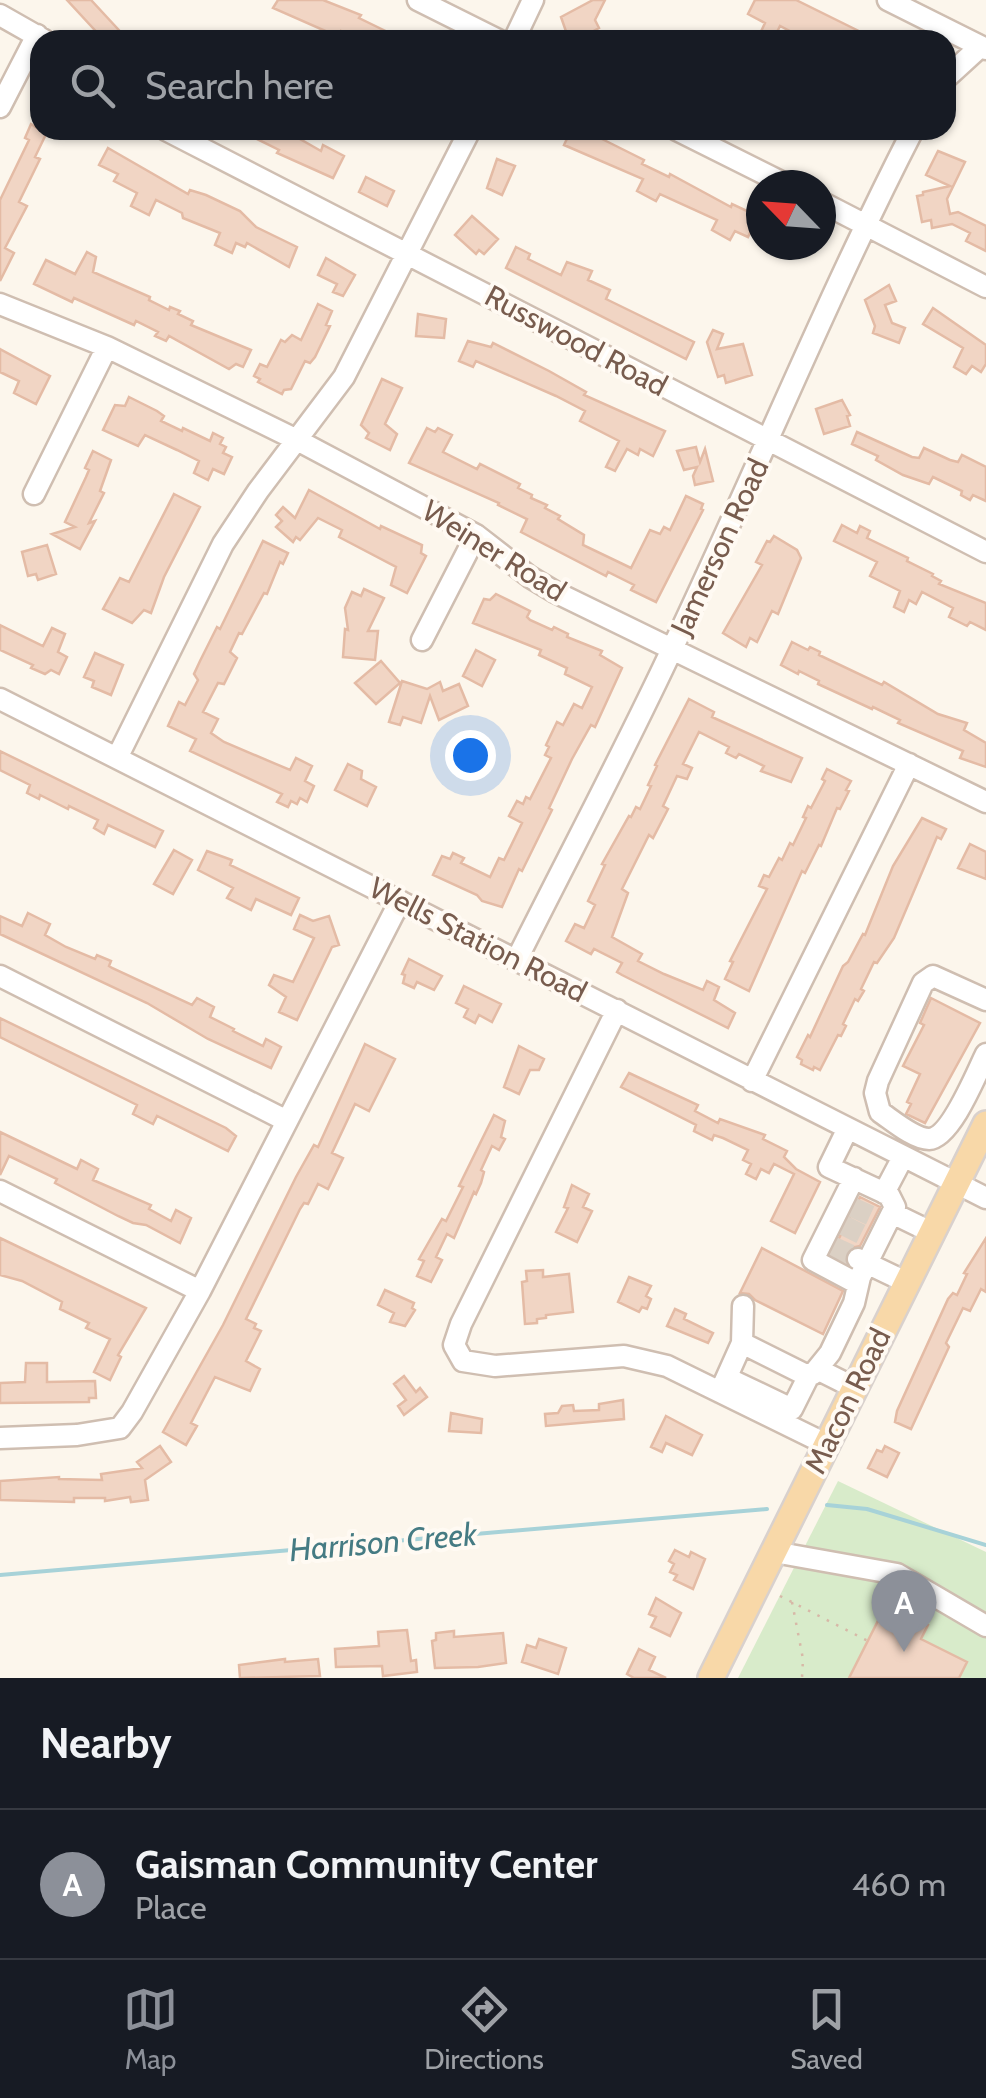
<!DOCTYPE html>
<style>
:root{--surface:#171b24;--page:#242831;--text:#f1f3f6;--muted:#9ea1a6;--line:#363941;--accent:#8c9099}
body{margin:0;font-family:Cabin,sans-serif;background:var(--page);color:var(--text)}
.compass{position:absolute;left:746px;top:170px;width:90px;height:90px;border-radius:50%;background:var(--surface);box-shadow:0 2px 8px #0004;rotate:295deg}
.you{position:absolute;left:470px;top:755px;width:35px;height:35px;margin:-25px;border:8px solid #fff;border-radius:50%;background:#1a73e8;box-shadow:0 0 0 15px #1a73e833}
.badge{display:grid;place-items:center;width:65px;height:65px;border-radius:50%;background:var(--accent);color:#fff;font-size:32px;font-weight:700}
.pin{position:absolute;translate:-50% -82px;filter:drop-shadow(0 2px 5px #0008)}
.pin::after{content:'';position:absolute;top:52px;width:35px;height:30px;background:inherit;clip-path:polygon(0 0,100% 0,50% 100%)}
.list{margin:0;padding:0;list-style:none}
h2{display:flex;justify-content:space-between;align-items:center;height:130px;margin:0;padding:0 40px;font-size:42px}
h2 small{font-size:32px;font-weight:400;color:var(--muted)}
.list li{display:grid;grid-template-columns:65px 1fr auto;gap:30px;align-items:center;box-sizing:border-box;height:150px;padding:0 40px;border-top:2px solid var(--line)}
.list b{display:block;font-size:38px;white-space:nowrap}
.list p{margin:0;font-size:32px;white-space:nowrap;color:var(--muted)}
.list em{font-size:32px;font-style:normal;color:var(--muted)}
.icon{flex:none;width:55px;height:55px;fill:none;stroke:currentColor;stroke-width:2;stroke-linecap:round;stroke-linejoin:round}
.map{position:relative;flex:none;width:986px;height:1678px;overflow:hidden}
.search{position:absolute;background:var(--surface);box-shadow:0 2px 8px #0004;left:30px;right:30px;top:30px;height:110px;display:flex;align-items:center;gap:25px;box-sizing:border-box;padding:0 35px;border-radius:30px;color:var(--muted);font-size:38px}
.sheet{height:280px;background:var(--surface)}
nav{display:flex;justify-content:space-around;align-items:center;box-sizing:border-box;height:140px;border-top:2px solid var(--line);background:var(--surface);font-size:28px;color:var(--muted)}
nav a{display:grid;justify-items:center;gap:5px}
nav .on{color:var(--accent)}
.map>svg:first-child{display:block}
.green{fill:#d8ebca}
.lines{fill:none;stroke-linecap:round;stroke-linejoin:round}
.stream{stroke:#a7d2d8;stroke-width:4}
.building{fill:#f1d5c4;stroke:#e4bba5;stroke-width:2.5}
.minor-tunnel{stroke:#dbd0c4;stroke-width:20;stroke-dasharray:20 10;stroke-linecap:butt}
.minor-casing{stroke:#cfbeb1;stroke-width:25}
.major-casing{stroke:#d9d1cd;stroke-width:30}
.path{stroke:#d7b8a7;stroke-width:2.5;stroke-dasharray:2.5 8;stroke-linecap:butt}
.minor{stroke:#fff;stroke-width:20}
.major{stroke:#f8d8a8;stroke-width:25}
.labels{text-anchor:middle;stroke-width:8;stroke-linejoin:round;paint-order:stroke}
.street-label{font-size:30px;fill:#785c4e;stroke:#fffaf3}
.water-label{font-size:32px;font-style:italic;fill:#457b83;stroke:#fffaf3}
</style>
<div class="map">
<svg width="986" height="1678" viewBox="0 0 986 1678">
<rect width="100%" height="100%" fill="#fcf6ec"/>
<path class="green" d="M 838,1481 L 986,1552 L 986,1678 L 738,1678 Z"/>
<g class="lines">
<path class="stream" d="M 827,1505 L 867,1509 L 986,1545
M 0,1575 L 767,1509"/>
</g>
<path class="building" d="M 67,0 L 91,0 L 128,40 L 104,40 Z
M 278,0 L 323,0 L 361,15 L 359,18 L 404,40 L 359,40 L 341,31 L 339,37 L 273,8 Z
M 593,0 L 605,0 L 595,20 L 599,28 L 577,40 L 569,40 L 561,17 Z
M 755,0 L 796,0 L 877,40 L 828,40 L 819,36 L 817,40 L 807,40 L 780,26 L 773,40 L 757,40 L 765,23 L 748,14 Z
M 31,124 L 40,130 L 48,130 L 35,157 L 40,159 L 19,202 L 27,206 L 5,248 L 14,253 L 0,281 L 0,200 L 29,140 L 25,138 Z
M 239,130 L 305,130 L 300,139 L 321,151 L 323,145 L 344,156 L 333,178 L 277,153 L 279,150 Z
M 571,130 L 592,138 L 594,135 L 644,160 L 642,164 L 669,177 L 670,174 L 731,207 L 732,204 L 758,216 L 748,237 L 735,231 L 730,240 L 712,230 L 717,220 L 660,194 L 656,201 L 637,191 L 643,179 L 564,145 Z
M 108,148 L 188,194 L 190,190 L 206,195 L 240,211 L 256,227 L 297,247 L 289,267 L 247,243 L 245,247 L 236,243 L 232,253 L 215,245 L 220,233 L 183,218 L 182,213 L 156,200 L 149,215 L 131,206 L 137,193 L 114,181 L 118,174 L 99,165 Z
M 938,151 L 965,162 L 947,199 L 950,214 L 958,212 L 986,226 L 986,251 L 966,241 L 970,233 L 952,224 L 932,228 L 931,220 L 922,222 L 917,196 L 923,195 L 923,192 L 950,186 L 926,175 Z
M 497,159 L 515,166 L 502,195 L 487,188 Z
M 366,177 L 394,191 L 387,206 L 359,192 Z
M 472,216 L 498,239 L 484,254 L 479,250 L 476,254 L 455,235 Z
M 516,247 L 530,254 L 528,259 L 561,275 L 567,262 L 592,271 L 588,280 L 610,290 L 606,299 L 694,342 L 686,359 L 506,268 Z
M 87,252 L 96,257 L 93,272 L 150,297 L 149,300 L 169,310 L 170,307 L 180,311 L 178,314 L 193,321 L 191,325 L 251,350 L 243,367 L 236,364 L 229,369 L 169,336 L 166,341 L 155,336 L 158,332 L 136,321 L 134,325 L 74,298 L 72,302 L 34,284 L 46,260 L 75,274 Z
M 326,258 L 355,275 L 343,296 L 333,292 L 337,284 L 318,275 Z
M 889,285 L 896,301 L 885,305 L 892,323 L 905,328 L 899,343 L 873,333 L 875,326 L 865,300 Z
M 318,304 L 332,311 L 326,325 L 330,326 L 315,357 L 310,363 L 305,361 L 291,389 L 284,390 L 282,394 L 258,382 L 260,379 L 254,376 L 260,364 L 267,367 L 281,340 L 285,342 L 292,335 L 301,340 Z
M 933,308 L 986,345 L 986,364 L 981,372 L 972,366 L 966,374 L 954,367 L 963,348 L 923,324 Z
M 418,314 L 446,319 L 444,338 L 416,336 Z
M 713,330 L 723,334 L 717,349 L 743,344 L 752,375 L 726,383 L 724,375 L 718,377 L 707,342 Z
M 468,341 L 491,347 L 493,343 L 549,371 L 586,392 L 584,395 L 665,431 L 653,456 L 640,449 L 638,455 L 627,449 L 615,471 L 606,467 L 619,441 L 580,421 L 585,411 L 556,396 L 476,361 L 473,367 L 459,361 Z
M 0,349 L 50,376 L 36,404 L 14,393 L 19,381 L 0,372 Z
M 382,379 L 402,388 L 385,424 L 397,434 L 390,450 L 366,438 L 369,433 L 361,425 Z
M 129,397 L 157,411 L 164,416 L 161,421 L 182,431 L 183,428 L 210,441 L 213,433 L 223,438 L 220,444 L 226,447 L 223,453 L 232,457 L 224,474 L 213,469 L 208,480 L 194,473 L 199,461 L 177,450 L 145,435 L 138,446 L 103,430 L 115,405 L 125,406 Z
M 842,400 L 850,415 L 847,416 L 850,426 L 824,434 L 816,409 Z
M 427,428 L 435,432 L 438,428 L 452,435 L 443,452 L 477,469 L 480,464 L 520,484 L 518,488 L 532,495 L 531,498 L 547,505 L 545,508 L 560,516 L 558,519 L 584,535 L 583,545 L 631,568 L 650,530 L 660,534 L 664,527 L 670,530 L 686,496 L 703,504 L 701,509 L 703,510 L 656,602 L 631,590 L 634,585 L 608,572 L 606,576 L 521,532 L 527,519 L 498,505 L 499,503 L 409,463 Z
M 857,432 L 912,457 L 919,458 L 924,448 L 950,460 L 958,462 L 962,455 L 986,467 L 986,501 L 973,495 L 970,500 L 961,495 L 962,491 L 933,477 L 929,484 L 903,475 L 876,460 L 878,456 L 852,444 Z
M 696,447 L 700,462 L 705,449 L 713,481 L 695,485 L 693,476 L 697,467 L 684,470 L 677,451 Z
M 93,451 L 111,460 L 100,491 L 104,493 L 89,523 L 95,521 L 80,549 L 52,534 L 75,527 L 65,522 L 86,477 L 89,470 L 85,468 Z
M 309,490 L 380,529 L 381,526 L 422,545 L 421,553 L 426,556 L 407,593 L 391,585 L 396,567 L 339,537 L 342,530 L 318,518 L 300,540 L 296,537 L 293,542 L 276,527 L 282,521 L 276,515 L 283,507 L 295,518 Z
M 174,494 L 200,507 L 164,577 L 151,613 L 144,610 L 132,623 L 103,609 L 120,578 L 129,582 Z
M 842,525 L 857,533 L 860,526 L 870,531 L 867,538 L 908,558 L 907,561 L 933,574 L 932,576 L 941,581 L 939,584 L 986,603 L 986,630 L 970,622 L 967,626 L 949,617 L 953,608 L 922,592 L 916,604 L 909,600 L 904,612 L 894,607 L 900,591 L 870,576 L 877,562 L 834,541 Z
M 774,536 L 797,550 L 801,558 L 778,614 L 772,611 L 757,642 L 750,638 L 746,647 L 723,633 L 762,565 L 756,562 L 767,541 L 770,542 Z
M 263,541 L 288,553 L 283,564 L 280,562 L 267,594 L 264,593 L 242,634 L 239,633 L 230,652 L 237,658 L 224,684 L 218,683 L 203,712 L 218,719 L 211,733 L 224,742 L 290,770 L 296,758 L 312,766 L 305,781 L 314,786 L 307,802 L 300,798 L 297,804 L 291,801 L 288,807 L 277,802 L 282,794 L 190,751 L 196,739 L 168,726 L 179,702 L 185,705 L 198,680 L 194,674 L 200,661 L 217,627 L 220,629 Z
M 47,545 L 56,574 L 38,580 L 36,574 L 28,576 L 22,552 Z
M 364,589 L 384,598 L 368,631 L 378,631 L 375,660 L 343,657 L 345,629 L 348,630 L 345,608 L 352,592 L 361,596 Z
M 496,594 L 530,611 L 527,617 L 530,620 L 552,630 L 554,627 L 568,634 L 567,637 L 602,651 L 600,655 L 622,668 L 595,727 L 591,725 L 572,759 L 549,808 L 552,810 L 522,871 L 519,869 L 502,907 L 482,901 L 477,895 L 433,875 L 442,856 L 450,859 L 453,853 L 464,858 L 461,863 L 490,877 L 499,858 L 504,860 L 522,823 L 509,816 L 517,801 L 523,804 L 526,797 L 530,799 L 551,758 L 545,755 L 549,747 L 546,745 L 557,722 L 563,725 L 574,704 L 582,708 L 592,687 L 565,674 L 567,668 L 539,655 L 541,650 L 473,623 L 484,599 L 490,600 Z
M 0,625 L 43,646 L 52,628 L 65,634 L 58,652 L 67,657 L 59,674 L 51,670 L 45,674 L 31,668 L 33,665 L 0,650 Z
M 792,642 L 808,650 L 810,647 L 820,652 L 819,655 L 882,685 L 884,682 L 938,714 L 967,723 L 964,730 L 986,743 L 986,767 L 960,758 L 963,751 L 898,723 L 900,720 L 873,707 L 872,709 L 818,684 L 819,681 L 799,671 L 798,674 L 781,665 Z
M 476,650 L 495,660 L 482,686 L 463,676 Z
M 95,653 L 123,665 L 111,695 L 92,687 L 94,681 L 84,677 Z
M 381,661 L 400,683 L 376,704 L 355,683 Z
M 402,681 L 427,689 L 440,682 L 443,691 L 459,684 L 468,706 L 439,720 L 430,696 L 421,723 L 403,717 L 400,725 L 389,722 Z
M 689,699 L 714,712 L 712,717 L 802,758 L 791,782 L 761,771 L 764,766 L 739,754 L 736,758 L 726,753 L 729,747 L 699,732 L 683,764 L 692,768 L 687,779 L 677,776 L 663,806 L 668,809 L 653,838 L 649,835 L 622,889 L 628,893 L 612,937 L 642,954 L 638,961 L 664,974 L 703,990 L 707,981 L 719,987 L 714,1000 L 735,1013 L 728,1028 L 622,975 L 617,972 L 622,963 L 594,949 L 591,954 L 566,941 L 575,924 L 584,928 L 595,905 L 588,901 L 605,865 L 602,864 L 629,816 L 631,817 L 636,807 L 640,809 L 651,786 L 648,785 L 657,766 L 655,765 Z
M 0,751 L 163,831 L 155,847 L 108,825 L 104,834 L 94,828 L 98,820 L 69,806 L 68,809 L 40,795 L 39,799 L 27,793 L 30,785 L 0,770 Z
M 348,764 L 362,771 L 361,779 L 376,787 L 367,806 L 335,790 Z
M 827,769 L 851,781 L 846,790 L 849,791 L 840,809 L 837,808 L 821,846 L 819,845 L 805,873 L 802,871 L 749,991 L 725,979 L 733,962 L 730,961 L 767,889 L 759,886 L 764,875 L 769,877 L 779,858 L 782,860 L 790,843 L 793,845 L 806,818 L 803,817 L 808,806 L 811,808 L 825,781 L 822,779 Z
M 922,818 L 946,829 L 941,839 L 937,837 L 894,938 L 877,963 L 874,962 L 861,989 L 864,991 L 858,1001 L 855,999 L 843,1024 L 846,1026 L 841,1036 L 838,1035 L 820,1070 L 814,1067 L 813,1070 L 801,1064 L 802,1060 L 797,1057 L 808,1035 L 810,1037 L 843,966 L 848,962 L 863,934 L 865,935 L 893,866 Z
M 970,844 L 986,852 L 986,879 L 958,868 Z
M 174,850 L 192,860 L 173,894 L 154,884 Z
M 207,851 L 232,860 L 230,865 L 299,898 L 291,915 L 256,899 L 251,910 L 227,898 L 233,888 L 198,870 Z
M 28,913 L 50,924 L 45,935 L 66,947 L 95,959 L 97,955 L 111,961 L 109,966 L 112,968 L 192,1005 L 197,998 L 214,1007 L 210,1017 L 234,1029 L 233,1031 L 263,1046 L 266,1039 L 281,1047 L 271,1068 L 208,1039 L 147,1003 L 0,934 L 0,916 L 22,926 Z
M 300,915 L 313,921 L 329,916 L 339,945 L 332,947 L 297,1020 L 279,1012 L 286,997 L 269,985 L 274,975 L 293,982 L 314,938 L 294,929 Z
M 409,959 L 442,976 L 434,990 L 417,982 L 414,988 L 403,983 L 405,975 L 402,974 Z
M 464,986 L 501,1004 L 492,1022 L 479,1015 L 475,1023 L 464,1017 L 468,1009 L 456,1003 Z
M 931,998 L 980,1023 L 925,1123 L 906,1114 L 911,1104 L 907,1102 L 920,1074 L 903,1066 L 924,1025 L 920,1023 Z
M 0,1018 L 226,1128 L 236,1136 L 228,1151 L 157,1116 L 153,1124 L 133,1114 L 137,1105 L 0,1037 Z
M 365,1044 L 395,1059 L 369,1111 L 355,1104 L 332,1153 L 343,1158 L 328,1189 L 318,1184 L 308,1204 L 304,1203 L 300,1209 L 246,1319 L 256,1324 L 254,1328 L 261,1331 L 246,1361 L 260,1369 L 250,1391 L 215,1377 L 191,1423 L 197,1426 L 186,1445 L 163,1432 L 223,1325 L 296,1177 L 314,1145 L 318,1147 Z
M 519,1046 L 544,1059 L 539,1070 L 530,1070 L 519,1094 L 504,1087 Z
M 629,1073 L 698,1105 L 695,1111 L 718,1123 L 720,1119 L 765,1135 L 763,1139 L 787,1151 L 784,1157 L 796,1169 L 820,1182 L 795,1233 L 771,1221 L 794,1174 L 774,1164 L 769,1173 L 761,1169 L 756,1179 L 746,1174 L 751,1164 L 743,1160 L 748,1150 L 723,1138 L 714,1135 L 712,1140 L 694,1131 L 696,1125 L 621,1087 Z
M 494,1115 L 505,1121 L 501,1137 L 505,1139 L 499,1150 L 492,1146 L 481,1170 L 484,1172 L 481,1183 L 476,1194 L 474,1192 L 454,1238 L 447,1234 L 436,1257 L 442,1260 L 431,1282 L 417,1276 L 424,1261 L 419,1259 L 442,1219 L 446,1221 L 463,1187 L 459,1186 Z
M 0,1132 L 77,1169 L 81,1160 L 98,1169 L 93,1180 L 151,1205 L 149,1209 L 171,1221 L 176,1210 L 191,1218 L 180,1243 L 146,1225 L 133,1223 L 118,1216 L 55,1183 L 57,1179 L 9,1156 L 0,1175 Z
M 572,1185 L 589,1194 L 583,1207 L 592,1211 L 577,1242 L 556,1232 L 568,1208 L 564,1207 Z
M 860,1197 L 880,1207 L 860,1246 L 850,1248 L 845,1261 L 831,1254 Z
M 0,1238 L 146,1308 L 118,1355 L 121,1357 L 110,1380 L 94,1372 L 110,1339 L 86,1328 L 89,1323 L 60,1309 L 62,1302 L 22,1281 L 0,1275 Z
M 986,1238 L 986,1292 L 981,1289 L 970,1311 L 963,1308 L 946,1343 L 949,1347 L 911,1429 L 895,1422 L 897,1411 L 948,1299 L 953,1293 L 957,1295 L 967,1274 L 964,1273 Z
M 762,1248 L 843,1291 L 823,1334 L 755,1300 L 749,1294 L 740,1293 Z
M 543,1270 L 543,1277 L 569,1274 L 573,1312 L 546,1315 L 546,1318 L 537,1319 L 537,1323 L 525,1324 L 522,1282 L 527,1281 L 526,1271 Z
M 629,1277 L 651,1286 L 646,1296 L 651,1299 L 647,1309 L 642,1307 L 639,1312 L 618,1302 Z
M 385,1290 L 414,1303 L 412,1308 L 415,1310 L 405,1326 L 390,1322 L 394,1313 L 378,1305 Z
M 675,1309 L 686,1314 L 684,1319 L 713,1333 L 708,1343 L 667,1326 Z
M 26,1363 L 47,1363 L 47,1382 L 95,1381 L 96,1398 L 89,1398 L 89,1402 L 0,1403 L 0,1383 L 25,1382 Z
M 404,1376 L 416,1392 L 420,1388 L 427,1397 L 404,1415 L 398,1406 L 406,1400 L 394,1384 Z
M 623,1400 L 624,1419 L 546,1426 L 545,1414 L 558,1413 L 562,1406 L 573,1405 L 574,1411 L 599,1410 L 599,1404 Z
M 451,1413 L 482,1419 L 481,1433 L 449,1431 Z
M 666,1416 L 702,1435 L 692,1455 L 666,1443 L 662,1452 L 651,1447 Z
M 160,1446 L 171,1462 L 145,1480 L 148,1500 L 131,1502 L 130,1497 L 105,1501 L 105,1498 L 74,1498 L 74,1502 L 0,1500 L 0,1481 L 59,1477 L 59,1479 L 102,1480 L 101,1474 L 142,1468 L 137,1462 Z
M 885,1446 L 899,1453 L 887,1477 L 868,1468 L 877,1450 L 882,1452 Z
M 675,1550 L 689,1557 L 691,1552 L 705,1559 L 693,1589 L 674,1580 L 677,1575 L 670,1572 L 674,1564 L 669,1561 Z
M 656,1598 L 681,1613 L 670,1636 L 651,1627 L 656,1617 L 649,1614 Z
M 886,1605 L 928,1625 L 921,1639 L 967,1662 L 959,1678 L 849,1678 Z
M 407,1630 L 411,1661 L 416,1660 L 417,1672 L 383,1676 L 382,1666 L 336,1667 L 335,1649 L 379,1646 L 378,1632 Z
M 454,1631 L 454,1637 L 503,1633 L 506,1663 L 478,1667 L 435,1668 L 432,1641 L 436,1640 L 436,1633 Z
M 539,1639 L 566,1648 L 558,1674 L 522,1662 L 527,1645 L 536,1648 Z
M 639,1649 L 655,1657 L 649,1670 L 666,1678 L 634,1678 L 627,1674 Z
M 285,1659 L 285,1662 L 318,1659 L 320,1676 L 240,1678 L 239,1665 Z"/>
<g class="lines">
<path class="minor-tunnel" d="M 852,1207 L 878,1219
M 843,1225 L 869,1238
M 832,1246 L 858,1258"/>
<defs>
<path id="minor" d="M 418,0 L 498,40
M 888,0 L 986,49
M 0,15 L 44,40
M 514,40 L 533,0
M 946,78 L 980,47
M 0,107 L 37,35
M 166,130 L 986,552
M 677,130 L 787,185
M 821,202 L 986,287
M 0,304 L 107,347 L 297,440 L 476,535 L 530,577 L 555,592 L 986,802
M 34,494 L 107,347
M 422,640 L 476,535
M 0,699 L 986,1198
M 117,758 L 223,544 L 258,491 L 344,377 L 470,130
M 517,959 C 569,855 624,752 673,647 C 755,475 826,299 913,130
M 0,976 L 287,1121
M 986,1000 L 933,976 L 923,983 L 878,1081 L 875,1093 L 880,1112 C 892,1120 914,1139 929,1139 C 951,1138 977,1072 986,1054
M 617,1010 L 461,1324 L 454,1345 L 463,1361 L 495,1366 L 624,1356 L 667,1366 L 828,1445
M 752,1081 L 909,764
M 854,1178 L 813,1260 L 858,1284
M 0,1191 L 200,1291
M 884,1193 L 903,1157
M 894,1214 L 931,1232
M 858,1259 L 906,1282
M 742,1343 L 743,1306
M 819,1370 L 855,1388
M 727,1378 L 792,1409 L 809,1375
M 720,1392 L 742,1343 L 804,1374 L 813,1374 L 830,1353 L 854,1303 L 860,1277 L 895,1207 L 889,1195 L 829,1167 L 847,1130
M 0,1438 L 77,1435 L 120,1428 L 132,1412 L 200,1291 L 400,901
M 774,1552 L 897,1574 L 986,1626"/>
<path id="major" d="M 711,1678 L 986,1124"/>
</defs>
<use href="#minor" class="minor-casing"/>
<use href="#major" class="major-casing"/>
<path class="path" d="M 780,1596 L 868,1641
M 792,1602 L 803,1659 L 802,1678"/>
<use href="#minor" class="minor"/>
<use href="#major" class="major"/>
</g>
<g class="labels">
<g class="street-label">
<text transform="translate(576 341) rotate(28)" y="10">Russwood Road</text>
<text transform="translate(720 547) rotate(-65)" y="10">Jamerson Road</text>
<text transform="translate(494 551) rotate(32)" y="10">Weiner Road</text>
<text transform="translate(478 940) rotate(27)" y="10">Wells Station Road</text>
<text transform="translate(848 1401) rotate(-64)" y="10">Macon Road</text>
</g>
<g class="water-label">
<text transform="translate(383 1542) rotate(-5)" y="11">Harrison Creek</text>
</g>
</g>
</svg>
<svg class="compass" viewBox="-18 -18 36 36"><path d="M0-13l5 13h-10z" fill="#e53935"/><path d="M0 13l5-13h-10z" fill="#9ea1a6"/></svg>
<div class="you"></div>
<div class="pin badge" style="left:904px;top:1652px">A</div>
<div class="search"><svg class="icon" aria-label="search" viewBox="0 0 24 24"><circle cx="10" cy="10" r="6"/><path d="M15 15l6 6"/></svg>Search here</div>
</div>
<section class="sheet">
<h2>Nearby<small></small></h2>
<ul class="list">
<li><span class="badge">A</span><div><b>Gaisman Community Center</b><p>Place</p></div><em>460 m</em></li>
</ul>
</section>
<nav>
<a class="on"><svg class="icon" aria-label="map" viewBox="0 0 24 24"><path d="M3 6l6-2 6 2 6-2v14l-6 2-6-2-6 2zM9 4v14M15 6v14"/></svg>Map</a>
<a><svg class="icon" aria-label="directions" viewBox="0 0 24 24"><path d="M12 3l9 9-9 9-9-9zM9 14v-3h6M13 9l2 2-2 2"/></svg>Directions</a>
<a><svg class="icon" aria-label="saved" viewBox="0 0 24 24"><path d="M7 4h10v16l-5-4-5 4z"/></svg>Saved</a>
</nav>
